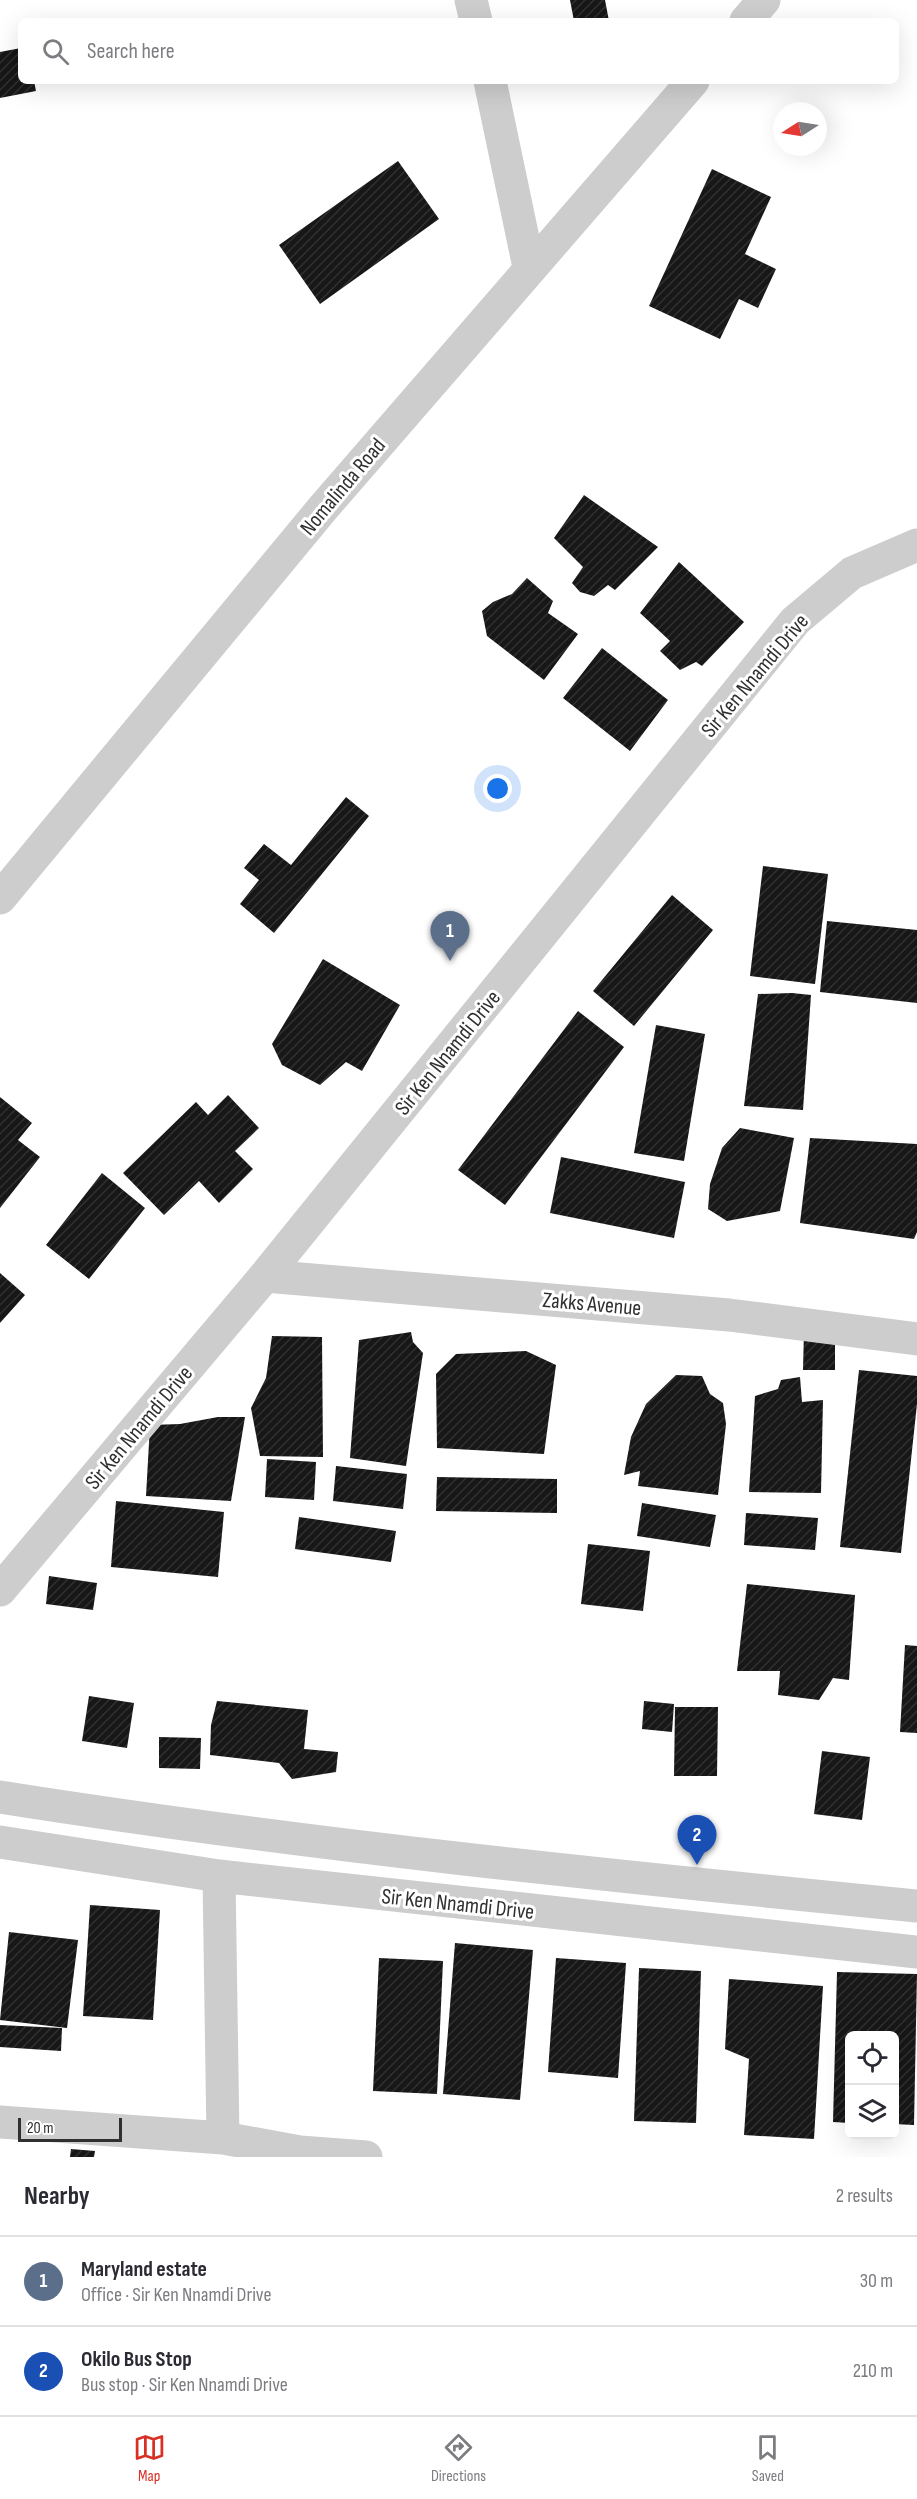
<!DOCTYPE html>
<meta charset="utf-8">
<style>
:root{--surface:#fff;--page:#f2f2f3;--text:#2b2b33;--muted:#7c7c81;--line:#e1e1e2;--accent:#d93025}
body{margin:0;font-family:"Sofia Sans Condensed",sans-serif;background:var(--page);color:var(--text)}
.controls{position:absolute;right:18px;bottom:18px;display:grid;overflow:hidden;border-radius:9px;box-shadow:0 6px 24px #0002}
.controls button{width:54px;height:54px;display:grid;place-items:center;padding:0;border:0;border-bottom:2px solid var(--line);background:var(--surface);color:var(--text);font:30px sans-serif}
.compass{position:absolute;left:773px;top:102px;width:54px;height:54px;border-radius:50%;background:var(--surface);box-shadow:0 6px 24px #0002;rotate:258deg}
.scale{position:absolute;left:18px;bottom:15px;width:104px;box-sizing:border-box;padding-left:6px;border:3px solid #303030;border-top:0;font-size:16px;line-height:21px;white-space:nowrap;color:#303030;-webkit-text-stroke:4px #fff;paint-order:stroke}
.you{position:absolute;left:498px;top:789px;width:21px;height:21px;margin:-15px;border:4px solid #fff;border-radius:50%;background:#1a73e8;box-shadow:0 0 0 9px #1a73e833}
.badge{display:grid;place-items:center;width:39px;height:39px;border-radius:50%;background:var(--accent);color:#fff;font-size:20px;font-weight:700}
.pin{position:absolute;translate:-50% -50px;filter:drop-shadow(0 2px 3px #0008)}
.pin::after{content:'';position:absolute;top:32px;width:21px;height:18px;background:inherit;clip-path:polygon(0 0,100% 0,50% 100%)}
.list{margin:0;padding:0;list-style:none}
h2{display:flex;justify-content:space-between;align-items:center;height:78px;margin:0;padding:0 24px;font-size:26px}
h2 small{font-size:20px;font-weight:400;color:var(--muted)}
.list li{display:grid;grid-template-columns:39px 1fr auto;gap:18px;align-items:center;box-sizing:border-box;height:90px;padding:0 24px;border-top:2px solid var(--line)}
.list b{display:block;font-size:22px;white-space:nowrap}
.list p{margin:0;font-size:20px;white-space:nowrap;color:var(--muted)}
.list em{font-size:20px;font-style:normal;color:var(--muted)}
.icon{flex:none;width:33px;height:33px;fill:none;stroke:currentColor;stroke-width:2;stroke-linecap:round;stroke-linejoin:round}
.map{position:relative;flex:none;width:917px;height:2157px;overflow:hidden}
.search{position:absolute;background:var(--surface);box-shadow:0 6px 24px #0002;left:18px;right:18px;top:18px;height:66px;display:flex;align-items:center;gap:15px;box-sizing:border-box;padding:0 21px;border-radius:9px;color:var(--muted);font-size:22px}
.sheet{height:258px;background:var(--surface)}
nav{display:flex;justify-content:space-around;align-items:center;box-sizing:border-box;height:84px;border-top:2px solid var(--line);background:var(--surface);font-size:16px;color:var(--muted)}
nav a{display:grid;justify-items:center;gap:3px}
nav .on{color:var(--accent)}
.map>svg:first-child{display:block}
.building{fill:url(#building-hatch)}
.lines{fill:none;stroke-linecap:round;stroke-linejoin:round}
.minor{stroke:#cdcdcd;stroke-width:33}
.labels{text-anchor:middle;stroke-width:6;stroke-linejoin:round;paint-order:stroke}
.street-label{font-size:22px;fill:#303030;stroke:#fff}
</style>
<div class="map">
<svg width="917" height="2157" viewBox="0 0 917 2157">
<defs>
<pattern id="building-hatch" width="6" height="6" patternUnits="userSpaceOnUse" patternTransform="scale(1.5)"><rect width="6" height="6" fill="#171717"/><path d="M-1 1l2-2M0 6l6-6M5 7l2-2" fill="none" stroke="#303030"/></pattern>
</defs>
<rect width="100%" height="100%" fill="#fff"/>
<path class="building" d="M 570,0 L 605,0 L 609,21 L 574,21 Z
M 21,48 L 21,81 L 34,81 L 36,91 L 0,98 L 0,52 Z
M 398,161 L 439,219 L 320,304 L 279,245 Z
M 712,169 L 771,197 L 745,254 L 776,269 L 758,308 L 739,299 L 720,339 L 649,306 Z
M 584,495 L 658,547 L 615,590 L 608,585 L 594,596 L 580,592 L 572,583 L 583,567 L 554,538 Z
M 679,562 L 744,622 L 702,666 L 696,662 L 680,670 L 660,651 L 670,641 L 640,613 Z
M 527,578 L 553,601 L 548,613 L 578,634 L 544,680 L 487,636 L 482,611 L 493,602 L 512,594 Z
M 602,648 L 668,700 L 630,751 L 563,698 Z
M 346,797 L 369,816 L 274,933 L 240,904 L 259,880 L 244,868 L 264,844 L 291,865 Z
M 763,866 L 828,874 L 815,984 L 750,976 Z
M 672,895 L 713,930 L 634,1026 L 593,991 Z
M 827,921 L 917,930 L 917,1003 L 820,992 Z
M 323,959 L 400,1005 L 362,1071 L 346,1062 L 320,1085 L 282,1065 L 272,1044 Z
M 792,993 L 811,995 L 803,1110 L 744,1106 L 758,994 Z
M 578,1011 L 624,1047 L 505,1205 L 458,1170 Z
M 656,1025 L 705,1034 L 684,1161 L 634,1153 Z
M 228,1095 L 259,1128 L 235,1151 L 253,1169 L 219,1203 L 199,1181 L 164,1215 L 123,1173 L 196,1102 L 208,1115 Z
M 0,1097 L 32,1123 L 18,1140 L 40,1157 L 0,1208 Z
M 740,1128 L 794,1138 L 780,1211 L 727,1221 L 708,1209 L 710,1184 L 722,1148 Z
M 810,1138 L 917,1144 L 917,1232 L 914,1239 L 800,1223 Z
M 561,1157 L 685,1182 L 674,1238 L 550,1213 Z
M 102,1173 L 145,1208 L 89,1279 L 46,1245 Z
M 0,1273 L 25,1295 L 0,1323 Z
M 804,1330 L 835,1330 L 835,1370 L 803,1370 Z
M 411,1332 L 413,1342 L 423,1353 L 406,1466 L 350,1458 L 359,1340 Z
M 272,1336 L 322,1337 L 323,1457 L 260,1456 L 251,1408 L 266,1378 Z
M 526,1351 L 556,1365 L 544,1454 L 437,1448 L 436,1374 L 456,1354 Z
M 859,1370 L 917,1376 L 917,1404 L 901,1553 L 840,1547 Z
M 676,1375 L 702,1376 L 710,1394 L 723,1403 L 726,1424 L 718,1495 L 638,1486 L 640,1471 L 624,1475 L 631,1437 L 646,1404 Z
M 800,1377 L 802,1402 L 823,1400 L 821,1493 L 749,1492 L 755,1396 L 778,1389 L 781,1380 Z
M 218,1417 L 245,1417 L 231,1501 L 146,1496 L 150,1425 L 180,1424 Z
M 267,1459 L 316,1462 L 314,1500 L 265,1497 Z
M 336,1466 L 407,1474 L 403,1509 L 333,1501 Z
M 437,1477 L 557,1479 L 557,1513 L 436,1511 Z
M 116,1501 L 224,1512 L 218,1577 L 111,1567 Z
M 642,1503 L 716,1515 L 710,1547 L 637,1536 Z
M 746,1513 L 818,1518 L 815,1550 L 744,1545 Z
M 299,1517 L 396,1531 L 391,1562 L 295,1549 Z
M 588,1544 L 650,1551 L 643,1611 L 581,1604 Z
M 49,1576 L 97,1583 L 93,1610 L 46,1604 Z
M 747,1584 L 855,1595 L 849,1680 L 833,1678 L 819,1700 L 778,1695 L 780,1671 L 737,1671 Z
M 905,1645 L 917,1646 L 917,1733 L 900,1732 Z
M 89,1696 L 134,1703 L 127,1748 L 82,1741 Z
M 217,1701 L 308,1710 L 304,1749 L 338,1752 L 336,1772 L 292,1779 L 279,1763 L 210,1755 L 211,1725 Z
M 644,1701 L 674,1704 L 672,1732 L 642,1729 Z
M 675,1707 L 718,1707 L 717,1776 L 674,1776 Z
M 159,1737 L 201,1738 L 200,1769 L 159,1768 Z
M 822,1751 L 870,1757 L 862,1820 L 814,1814 Z
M 90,1905 L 160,1910 L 153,2020 L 83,2016 Z
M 9,1932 L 78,1940 L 67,2028 L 0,2020 Z
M 455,1943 L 533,1950 L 520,2100 L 443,2094 Z
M 379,1958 L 443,1961 L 437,2094 L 373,2091 Z
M 556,1958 L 626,1963 L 618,2078 L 548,2072 Z
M 639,1968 L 701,1971 L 696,2123 L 634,2121 Z
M 837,1972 L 917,1974 L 914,2125 L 894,2124 L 894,2036 L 850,2036 L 850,2123 L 833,2122 Z
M 729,1979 L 823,1986 L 814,2139 L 744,2135 L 749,2059 L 725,2049 Z
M 0,2025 L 62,2028 L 61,2051 L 0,2047 Z
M 71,2149 L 95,2151 L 94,2157 L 70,2157 Z"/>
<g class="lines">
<path class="minor" d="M 471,0 L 476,21
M 746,21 L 764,0
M 490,81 L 529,267
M 0,898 L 323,508 L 693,81
M 265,1276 L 729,1315 L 917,1339
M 0,1590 L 265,1276 L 795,621 L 852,573 L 917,545
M 0,1797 C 304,1845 611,1876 917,1906
M 0,1842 L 219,1876 L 917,1952
M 219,1876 L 223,2138
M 0,2122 L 223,2138 L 300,2152 L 366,2157"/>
</g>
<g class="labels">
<g class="street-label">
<text transform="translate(342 486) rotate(-50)" y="8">Nomalinda Road</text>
<text transform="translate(754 675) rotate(-50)" y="8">Sir Ken Nnamdi Drive</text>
<text transform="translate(447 1052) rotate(-51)" y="8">Sir Ken Nnamdi Drive</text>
<text transform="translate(592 1303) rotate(5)" y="8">Zakks Avenue</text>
<text transform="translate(138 1427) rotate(-50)" y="8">Sir Ken Nnamdi Drive</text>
<text transform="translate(458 1903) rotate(6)" y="8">Sir Ken Nnamdi Drive</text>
</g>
</g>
</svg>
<div class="controls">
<button><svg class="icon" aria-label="locate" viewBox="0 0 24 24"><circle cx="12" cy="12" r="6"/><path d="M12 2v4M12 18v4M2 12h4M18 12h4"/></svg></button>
<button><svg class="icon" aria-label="layers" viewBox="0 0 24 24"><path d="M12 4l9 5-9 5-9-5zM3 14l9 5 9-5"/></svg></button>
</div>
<svg class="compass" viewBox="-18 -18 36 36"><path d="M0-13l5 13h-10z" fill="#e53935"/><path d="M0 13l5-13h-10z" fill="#7c7c81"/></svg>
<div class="scale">20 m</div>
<div class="you"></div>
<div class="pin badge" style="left:450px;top:961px;background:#5c6f8a">1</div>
<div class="pin badge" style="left:697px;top:1865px;background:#1a4fb4">2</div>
<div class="search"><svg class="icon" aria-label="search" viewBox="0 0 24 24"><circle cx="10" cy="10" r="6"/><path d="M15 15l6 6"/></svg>Search here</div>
</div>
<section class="sheet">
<h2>Nearby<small>2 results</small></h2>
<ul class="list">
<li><span class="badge" style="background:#5c6f8a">1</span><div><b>Maryland estate</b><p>Office · Sir Ken Nnamdi Drive</p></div><em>30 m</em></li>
<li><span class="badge" style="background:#1a4fb4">2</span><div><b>Okilo Bus Stop</b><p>Bus stop · Sir Ken Nnamdi Drive</p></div><em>210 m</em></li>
</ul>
</section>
<nav>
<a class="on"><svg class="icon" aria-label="map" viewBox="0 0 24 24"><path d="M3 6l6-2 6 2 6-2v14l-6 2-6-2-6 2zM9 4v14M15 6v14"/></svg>Map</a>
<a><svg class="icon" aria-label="directions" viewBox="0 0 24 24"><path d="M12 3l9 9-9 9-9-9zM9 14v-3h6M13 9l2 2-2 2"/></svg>Directions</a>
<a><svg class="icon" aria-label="saved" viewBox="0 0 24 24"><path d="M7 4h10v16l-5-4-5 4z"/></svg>Saved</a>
</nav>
